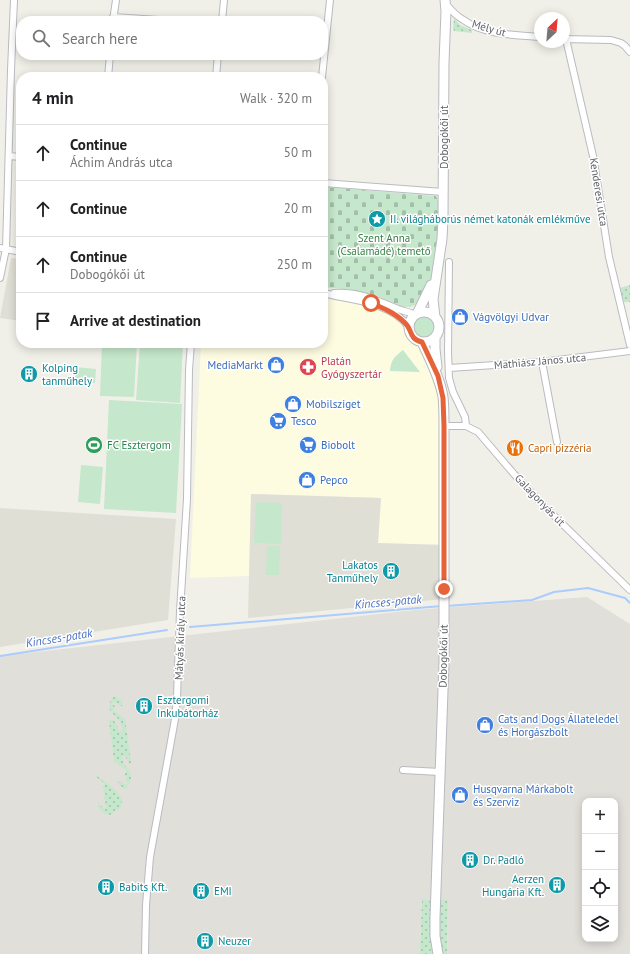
<!DOCTYPE html>
<meta charset="utf-8">
<style>
:root{--surface:#fff;--page:#f6f6f6;--text:#202124;--muted:#757577;--line:#e0e0e0}
body{margin:0;font-family:"PT Sans",sans-serif;background:var(--page);color:var(--text)}
.controls{position:absolute;right:12px;bottom:12px;display:grid;overflow:hidden;border-radius:8px;box-shadow:0 2px 10px #0003}
.controls button{width:36px;height:36px;display:grid;place-items:center;padding:0;border:0;border-bottom:1px solid var(--line);background:var(--surface);color:var(--text);font:20px sans-serif}
.compass{position:absolute;left:534px;top:12px;width:36px;height:36px;border-radius:50%;background:var(--surface);box-shadow:0 2px 10px #0003;rotate:26deg}
.stop{position:absolute;width:12px;height:12px;margin:-9px;border:3px solid #e66238;border-radius:50%;background:#fff}
.stop.end{background:#e66238;border-color:#fff;box-shadow:0 1px 4px #0008}
.list{margin:0;padding:0;list-style:none}
h2{display:flex;justify-content:space-between;align-items:center;height:52px;margin:0;padding:0 16px;font-size:17px}
h2 small{font-size:13px;font-weight:400;color:var(--muted)}
.list li{display:grid;grid-template-columns:26px 1fr auto;gap:12px;align-items:center;box-sizing:border-box;height:56px;padding:0 16px;border-top:1px solid var(--line)}
.list b{display:block;font-size:15px;white-space:nowrap}
.list p{margin:0;font-size:13px;white-space:nowrap;color:var(--muted)}
.list em{font-size:13px;font-style:normal;color:var(--muted)}
.icon{flex:none;width:22px;height:22px;fill:none;stroke:currentColor;stroke-width:2;stroke-linecap:round;stroke-linejoin:round}
.map{position:relative;flex:none;width:630px;height:954px;overflow:hidden}
.search{position:absolute;background:var(--surface);box-shadow:0 2px 10px #0003;left:16px;top:16px;width:312px;height:44px;display:flex;align-items:center;gap:10px;box-sizing:border-box;padding:0 14px;border-radius:16px;color:var(--muted);font-size:15px}
.panel{position:absolute;background:var(--surface);box-shadow:0 2px 10px #0003;left:16px;top:72px;width:312px;height:276px;border-radius:16px}
.map>svg:first-child{display:block}
.commercial{fill:#fdfbe0}
.industrial{fill:#e0dfda;fill-rule:evenodd}
.education{fill:#e0dfd6}
.grass{fill:url(#grass-dots)}
.cemetery{fill:url(#cemetery-stones)}
.green{fill:#c5e7cb}
.lines{fill:none;stroke-linecap:round;stroke-linejoin:round}
.stream{stroke:#abccfd;stroke-width:2}
.street-casing{stroke:#babbc1;stroke-width:8}
.secondary-casing{stroke:#b9bac1;stroke-width:11}
.street{stroke:#fff;stroke-width:6}
.secondary{stroke:#fff;stroke-width:9}
.route{stroke:#e66238;stroke-width:5}
.labels{text-anchor:middle;stroke-width:3;stroke-linejoin:round;paint-order:stroke}
.street-label{font-size:11px;fill:#5f6167;stroke:#fff}
.culture-label{font-size:11px;fill:#0d838f;stroke:#fff;text-anchor:start}
.park-label{font-size:11px;fill:#368045;stroke:#fff}
.shop-label{font-size:11px;fill:#366cbe;stroke:#fff;text-anchor:start}
.health-label{font-size:11px;fill:#be3a42;stroke:#fff;text-anchor:start}
.leisure-label{font-size:11px;fill:#27864d;stroke:#fff;text-anchor:start}
.food-label{font-size:11px;fill:#c56008;stroke:#fff;text-anchor:start}
.water-label{font-size:12px;font-style:italic;fill:#4c73c2;stroke:#fff}
</style>
<div class="map">
<svg width="630" height="954" viewBox="0 0 630 954">
<defs>
<pattern id="grass-dots" width="8" height="8" patternUnits="userSpaceOnUse"><rect width="8" height="8" fill="#c5e7cb"/><path d="M2 2h.1M6 6h.1" fill="none" stroke="#a3bfa9" stroke-width="1.8" stroke-linecap="round"/></pattern>
<pattern id="cemetery-stones" width="16" height="16" patternUnits="userSpaceOnUse"><rect width="16" height="16" fill="#c5e7cb"/><path d="M2 7V4a2 2 0 0 1 4 0v3zM10 15v-3a2 2 0 0 1 4 0v3z" fill="#a3bfa9"/></pattern>
</defs>
<rect width="100%" height="100%" fill="#f1f0e8"/>
<path class="commercial" d="M 323,299 L 365,304 L 379,309 L 397,318 L 403,324 L 404,328 L 413,340 L 418,342 L 434,379 L 439,399 L 444,545 L 378,543 L 381,498 L 251,494 L 249,576 L 190,578 L 201,343 L 323,343 Z"/>
<path class="industrial" d="M 587,597 L 630,624 L 630,954 L 447,954 L 448,900 L 422,899 L 420,948 L 419,954 L 0,954 L 0,656 L 415,610 ZM 585,801 L 615,801 L 615,939 L 585,939 Z"/>
<path class="education" d="M 11,258 L 21,259 L 21,321 L 0,318 Z
M 251,494 L 381,498 L 378,543 L 444,545 L 444,599 L 248,618 Z
M 0,508 L 176,519 L 168,620 L 0,647 Z"/>
<path class="grass" d="M 454,18 L 460,25 L 472,30 L 472,33 L 454,31 L 453,28 Z
M 630,285 L 630,302 L 624,302 L 620,288 Z
M 115,696 C 119,698 124,702 122,706 L 121,706 L 114,702 L 112,704 L 115,706 L 113,710 L 125,719 L 131,763 L 129,764 L 127,761 L 126,756 L 122,756 C 123,772 138,769 127,788 L 125,789 L 121,786 L 118,782 L 120,781 L 126,785 L 128,782 L 125,780 L 127,777 L 124,775 L 127,771 L 114,761 L 109,721 L 111,720 C 117,721 117,726 119,731 L 123,731 C 121,717 115,719 109,708 L 111,699 Z
M 96,775 C 103,780 120,791 122,800 C 122,801 121,806 121,807 L 110,815 C 104,814 97,811 98,803 L 105,809 L 107,806 L 104,804 L 106,801 L 103,798 L 106,795 L 103,792 L 105,790 L 102,787 L 105,784 L 95,776 Z
M 422,899 L 448,900 L 447,954 L 419,954 L 420,948 Z"/>
<path class="cemetery" d="M 323,187 L 436,196 L 439,203 L 438,234 L 435,256 L 430,283 L 419,303 L 410,307 L 400,306 L 378,296 L 353,290 L 323,287 Z"/>
<path class="green" d="M411 327a12 12 0 1 1 24 0a12 12 0 1 1-24 0Z
M 102,343 L 137,343 L 134,397 L 100,396 Z
M 140,343 L 183,343 L 180,403 L 136,400 Z
M 403,350 L 420,372 L 390,371 C 391,360 394,357 403,350 Z
M 75,367 L 96,369 L 95,383 L 74,381 Z
M 109,400 L 182,404 L 176,513 L 104,509 Z
M 81,465 L 103,467 L 100,504 L 78,502 Z
M 256,502 L 282,503 L 281,544 L 254,543 Z
M 267,546 L 280,546 L 279,575 L 266,575 Z"/>
<g class="lines">
<path class="stream" d="M 446,606 L 532,600 L 554,592 L 588,588 L 625,598 L 630,603
M 190,627 L 442,606
M 0,656 L 167,630"/>
<defs>
<path id="street" d="M 446,4 C 451,10 455,15 462,19 C 484,35 514,35 540,37
M 113,17 L 174,21
M 113,21 L 116,0
M 222,21 L 224,0
M 564,39 L 611,40 L 621,43 L 625,46 L 630,52
M 566,39 L 593,156 L 609,257 L 630,345
M 108,77 L 110,55
M 216,77 L 218,55
M 322,77 L 330,0
M 9,156 L 21,157
M 323,183 L 443,192
M 0,248 L 21,252
M 449,262 L 448,352 L 449,378 L 453,392 L 465,417 L 466,426
M 0,278 L 6,249 L 11,70 L 14,0
M 323,293 C 329,294 335,296 341,297 C 364,301 395,307 409,327
M 334,293 C 357,291 377,300 398,309 C 403,311 410,312 415,315
M 542,362 L 557,442
M 449,368 L 542,362 L 630,351
M 444,426 L 466,426 L 478,432 L 514,474 L 540,502 L 630,590
M 403,770 L 440,772
M 145,954 L 146,905 L 150,857 L 175,719 L 177,697 L 180,611 L 187,499 L 189,370 L 191,343"/>
<path id="secondary" d="M409 327a15 15 0 1 1 30 0a15 15 0 1 1-30 0Z
M 417,314 L 431,285
M 435,317 L 433,299 L 442,239 L 443,218 L 444,63 L 446,11 L 445,0
M 435,337 L 435,349 L 437,367
M 422,342 C 430,360 440,378 443,397 C 444,406 444,416 444,426 L 444,662 L 435,918 L 435,936 L 438,954"/>
</defs>
<use href="#street" class="street-casing"/>
<use href="#secondary" class="secondary-casing"/>
<use href="#street" class="street"/>
<use href="#secondary" class="secondary"/>
</g>
<g class="lines">
<path class="route" d="M 371,303 C 383,308 395,313 404,322 C 413,329 408,339 422,342 L 438,376 L 443,398 L 444,426 L 444,589"/>
</g>
<defs>
<symbol id="sight-disc" viewBox="-11 -11 22 22"><circle r="9.5" fill="#0f9aa8" stroke="#fff"/><path d="M0-6L1.8-2.2L6-1.7L2.9 1.2L3.7 5.4L0 3.3L-3.7 5.4L-2.9 1.2L-6-1.7L-1.8-2.2Z" fill="#fff"/></symbol>
<symbol id="shop-disc" viewBox="-11 -11 22 22"><circle r="9.5" fill="#3f7fe0" stroke="#fff"/><path d="M-5-2.5h2.3a2.7 3.5 0 0 1 5.4 0H5L5.5 6h-11ZM-1.5-2.5h3a1.5 2.3 0 0 0-3 0Z" fill="#fff"/></symbol>
<symbol id="pharmacy-disc" viewBox="-11 -11 22 22"><circle r="9.5" fill="#e0444e" stroke="#fff"/><path d="M-2-6h4v4h4v4h-4v4h-4v-4h-4v-4h4Z" fill="#fff"/></symbol>
<symbol id="building-disc" viewBox="-11 -11 22 22"><circle r="9.5" fill="#0f9aa8" stroke="#fff"/><path d="M-4-6H4V6H1V3H-1V6H-4ZM-2.5-4.3h1.7v1.8h-1.7ZM.8-4.3h1.7v1.8H.8ZM-2.5-1h1.7V.8h-1.7ZM.8-1h1.7V.8H.8Z" fill="#fff"/></symbol>
<symbol id="supermarket-disc" viewBox="-11 -11 22 22"><circle r="9.5" fill="#3f7fe0" stroke="#fff"/><path d="M-6-5.5h2.5l.6 2H6L4.5 2H-2.5L-4.4-4H-6ZM-1.5 3.2a1.3 1.3 0 1 0 .1 0ZM3 3.2a1.3 1.3 0 1 0 .1 0Z" fill="#fff"/></symbol>
<symbol id="stadium-disc" viewBox="-11 -11 22 22"><circle r="9.5" fill="#2e9e5b" stroke="#fff"/><path d="M0-5a6.5 5 0 1 0 0 10a6.5 5 0 1 0 0-10ZM-3.5-1.8h7v3.6h-7Z" fill="#fff"/></symbol>
<symbol id="restaurant-disc" viewBox="-11 -11 22 22"><circle r="9.5" fill="#e8710a" stroke="#fff"/><path d="M-5-6h1v4h1v-4h1v4h1v-4h1v5L-1.5 .5V6h-2V.5L-5-1ZM5-6V6H3V1.5H1.5Q1.5-4 5-6Z" fill="#fff"/></symbol>
</defs>
<g fill-rule="evenodd">
<use href="#sight-disc" x="367" y="209" width="20" height="20"/>
<use href="#shop-disc" x="450" y="307" width="20" height="20"/>
<use href="#shop-disc" x="266" y="355" width="20" height="20"/>
<use href="#pharmacy-disc" x="298" y="357" width="20" height="20"/>
<use href="#building-disc" x="19" y="364" width="20" height="20"/>
<use href="#shop-disc" x="283" y="394" width="20" height="20"/>
<use href="#supermarket-disc" x="268" y="411" width="20" height="20"/>
<use href="#stadium-disc" x="84" y="435" width="20" height="20"/>
<use href="#supermarket-disc" x="298" y="435" width="20" height="20"/>
<use href="#restaurant-disc" x="505" y="438" width="20" height="20"/>
<use href="#shop-disc" x="297" y="470" width="20" height="20"/>
<use href="#building-disc" x="381" y="561" width="20" height="20"/>
<use href="#building-disc" x="134" y="696" width="20" height="20"/>
<use href="#shop-disc" x="475" y="715" width="20" height="20"/>
<use href="#shop-disc" x="450" y="785" width="20" height="20"/>
<use href="#building-disc" x="460" y="850" width="20" height="20"/>
<use href="#building-disc" x="547" y="875" width="20" height="20"/>
<use href="#building-disc" x="96" y="877" width="20" height="20"/>
<use href="#building-disc" x="191" y="881" width="20" height="20"/>
<use href="#building-disc" x="195" y="931" width="20" height="20"/>
</g>
<g class="labels">
<g class="street-label">
<text transform="translate(489 28) rotate(16)" y="4">Mély út</text>
<text transform="translate(444 137) rotate(-90)" y="4">Dobogókői út</text>
<text transform="translate(599 192) rotate(81)" y="4">Kenderesi utca</text>
<text transform="translate(540 361) rotate(-5)" y="4">Mathiász János utca</text>
<text transform="translate(540 500) rotate(46)" y="4">Galagonyás út</text>
<text transform="translate(180 638) rotate(-88)" y="4">Mátyás király utca</text>
<text transform="translate(443 656) rotate(-89)" y="4">Dobogókői út</text>
</g>
<g class="culture-label">
<text x="390" y="223">II. világháborús német katonák emlékműve</text>
<text x="42" y="372">Kolping<tspan x="42" dy="13">tanműhely</tspan></text>
<text x="378" y="569" text-anchor="end">Lakatos<tspan x="378" dy="13">Tanműhely</tspan></text>
<text x="157" y="704">Esztergomi<tspan x="157" dy="13">Inkubátorház</tspan></text>
<text x="483" y="864">Dr. Padló</text>
<text x="544" y="883" text-anchor="end">Aerzen<tspan x="544" dy="13">Hungária Kft.</tspan></text>
<text x="119" y="891">Babits Kft.</text>
<text x="214" y="895">EMI</text>
<text x="218" y="945">Neuzer</text>
</g>
<g class="park-label">
<text x="384" y="242">Szent Anna<tspan x="384" dy="13">(Csalamádé) temető</tspan></text>
</g>
<g class="shop-label">
<text x="473" y="321">Vágvölgyi Udvar</text>
<text x="263" y="369" text-anchor="end">MediaMarkt</text>
<text x="306" y="408">Mobilsziget</text>
<text x="291" y="425">Tesco</text>
<text x="321" y="449">Biobolt</text>
<text x="320" y="484">Pepco</text>
<text x="498" y="723">Cats and Dogs Állateledel<tspan x="498" dy="13">és Horgászbolt</tspan></text>
<text x="473" y="793">Husqvarna Márkabolt<tspan x="473" dy="13">és Szerviz</tspan></text>
</g>
<g class="health-label">
<text x="321" y="365">Platán<tspan x="321" dy="13">Gyógyszertár</tspan></text>
</g>
<g class="leisure-label">
<text x="107" y="449">FC Esztergom</text>
</g>
<g class="food-label">
<text x="528" y="452">Capri pizzéria</text>
</g>
<g class="water-label">
<text transform="translate(388 602) rotate(-5)" y="4">Kincses-patak</text>
<text transform="translate(59 638) rotate(-9)" y="4">Kincses-patak</text>
</g>
</g>
</svg>
<div class="controls">
<button>+</button>
<button>−</button>
<button><svg class="icon" aria-label="locate" viewBox="0 0 24 24"><circle cx="12" cy="12" r="6"/><path d="M12 2v4M12 18v4M2 12h4M18 12h4"/></svg></button>
<button><svg class="icon" aria-label="layers" viewBox="0 0 24 24"><path d="M12 4l9 5-9 5-9-5zM3 14l9 5 9-5"/></svg></button>
</div>
<svg class="compass" viewBox="-18 -18 36 36"><path d="M0-13l5 13h-10z" fill="#e53935"/><path d="M0 13l5-13h-10z" fill="#757577"/></svg>
<div class="stop" style="left:371px;top:303px"></div>
<div class="stop end" style="left:444px;top:589px"></div>
<div class="search"><svg class="icon" aria-label="search" viewBox="0 0 24 24"><circle cx="10" cy="10" r="6"/><path d="M15 15l6 6"/></svg>Search here</div>
<section class="panel">
<h2>4 min<small>Walk · 320 m</small></h2>
<ul class="list">
<li><svg class="icon" aria-label="ahead" viewBox="0 0 24 24"><path d="M12 20V5M6 11l6-6 6 6"/></svg><div><b>Continue</b><p>Áchim András utca</p></div><em>50 m</em></li>
<li><svg class="icon" aria-label="ahead" viewBox="0 0 24 24"><path d="M12 20V5M6 11l6-6 6 6"/></svg><div><b>Continue</b></div><em>20 m</em></li>
<li><svg class="icon" aria-label="ahead" viewBox="0 0 24 24"><path d="M12 20V5M6 11l6-6 6 6"/></svg><div><b>Continue</b><p>Dobogókői út</p></div><em>250 m</em></li>
<li><svg class="icon" aria-label="arrive" viewBox="0 0 24 24"><path d="M6 21V4h12l-3 4 3 4H6"/></svg><div><b>Arrive at destination</b></div></li>
</ul>
</section>
</div>
